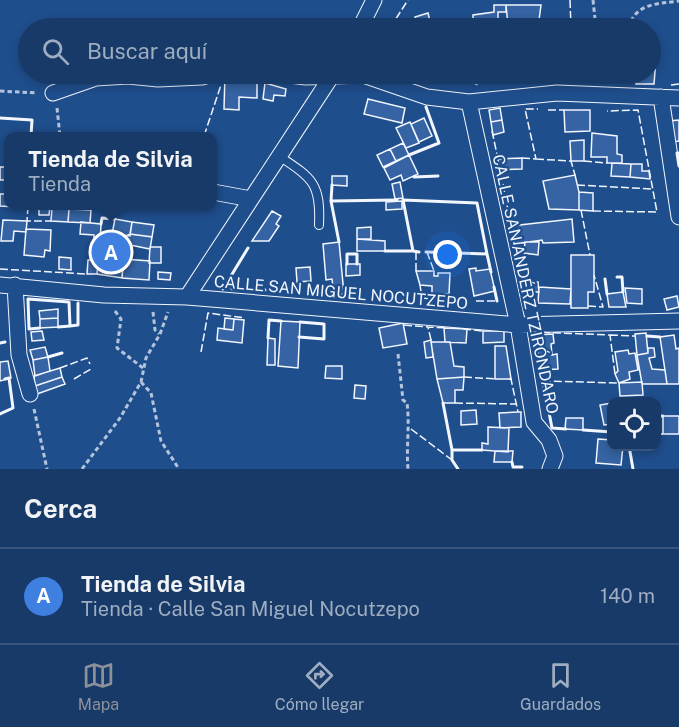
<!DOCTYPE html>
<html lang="es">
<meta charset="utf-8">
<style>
:root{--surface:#173a69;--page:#244571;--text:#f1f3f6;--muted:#9eadc0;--line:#36547d;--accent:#8c9099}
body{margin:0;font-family:"Public Sans",sans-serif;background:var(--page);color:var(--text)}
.controls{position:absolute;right:18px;bottom:18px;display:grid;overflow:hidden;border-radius:12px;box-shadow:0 3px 9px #0003}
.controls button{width:54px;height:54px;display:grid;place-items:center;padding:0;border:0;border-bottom:2px solid var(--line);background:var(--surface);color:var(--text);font:30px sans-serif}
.you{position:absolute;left:448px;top:255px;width:21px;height:21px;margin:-15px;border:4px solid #fff;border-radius:50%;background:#1a73e8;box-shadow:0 0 0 9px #1a73e833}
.badge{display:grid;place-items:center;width:39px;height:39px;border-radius:50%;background:var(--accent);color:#fff;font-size:20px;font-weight:700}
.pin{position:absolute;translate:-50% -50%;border:3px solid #fff;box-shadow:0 2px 6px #0006}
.popup{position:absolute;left:4px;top:132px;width:213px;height:78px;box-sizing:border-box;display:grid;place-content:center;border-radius:12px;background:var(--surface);filter:drop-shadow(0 2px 4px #0005);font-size:20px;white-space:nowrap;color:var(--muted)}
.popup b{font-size:22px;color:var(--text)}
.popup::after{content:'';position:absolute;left:50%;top:100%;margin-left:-12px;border:12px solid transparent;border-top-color:var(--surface)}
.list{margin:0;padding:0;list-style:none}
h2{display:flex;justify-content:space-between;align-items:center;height:78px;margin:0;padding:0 24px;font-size:26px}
h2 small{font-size:20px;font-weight:400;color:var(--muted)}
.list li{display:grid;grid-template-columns:39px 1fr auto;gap:18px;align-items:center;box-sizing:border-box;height:96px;padding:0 24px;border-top:2px solid var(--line)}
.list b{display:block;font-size:22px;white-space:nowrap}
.list p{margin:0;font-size:20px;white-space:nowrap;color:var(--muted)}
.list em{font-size:20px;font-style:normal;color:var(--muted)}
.icon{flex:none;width:33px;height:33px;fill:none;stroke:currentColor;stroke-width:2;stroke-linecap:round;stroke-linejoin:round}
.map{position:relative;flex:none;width:679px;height:469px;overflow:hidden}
.search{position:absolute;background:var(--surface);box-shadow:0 3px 9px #0003;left:18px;right:18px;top:18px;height:66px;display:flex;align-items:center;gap:15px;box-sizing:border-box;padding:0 21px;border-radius:33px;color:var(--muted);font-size:22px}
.sheet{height:174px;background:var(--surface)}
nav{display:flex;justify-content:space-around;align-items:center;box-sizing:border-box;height:84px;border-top:2px solid var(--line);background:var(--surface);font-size:16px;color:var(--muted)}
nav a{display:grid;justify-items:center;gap:3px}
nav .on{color:var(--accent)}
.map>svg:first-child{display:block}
.building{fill:#3563a3;stroke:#f2f6ff;stroke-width:1.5}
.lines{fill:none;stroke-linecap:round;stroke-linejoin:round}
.service-casing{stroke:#f2f6ff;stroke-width:10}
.minor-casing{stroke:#f2f6ff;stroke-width:17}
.path{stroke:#b3c4dc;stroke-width:3;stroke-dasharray:4.5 3;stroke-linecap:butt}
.service{stroke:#1f4e8c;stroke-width:8}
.minor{stroke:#1f4e8c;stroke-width:15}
.fence{stroke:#f2f6ff;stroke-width:1.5;stroke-dasharray:8 3;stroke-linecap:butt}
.wall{stroke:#f2f6ff;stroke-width:3}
.labels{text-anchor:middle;stroke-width:4.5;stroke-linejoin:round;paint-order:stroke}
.street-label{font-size:16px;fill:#f2f6ff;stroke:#1f4e8c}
</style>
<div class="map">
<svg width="679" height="469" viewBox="0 0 679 469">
<rect width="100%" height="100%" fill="#1f4e8c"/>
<path class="building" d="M 494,5 L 506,5 L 506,12 L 498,12 L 498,25 L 473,25 L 473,15 L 494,12 Z
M 506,5 L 541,5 L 538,28 L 508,26 Z
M 428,13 L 431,26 L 418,28 L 415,17 Z
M 197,20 L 198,28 L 151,28 L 151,27 Z
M 650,35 L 652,47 L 657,47 L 654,84 L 636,84 L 636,74 L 650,74 Z
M 225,74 L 257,74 L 257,98 L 239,97 L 239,110 L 224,109 Z
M 611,74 L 627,74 L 626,80 L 610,80 Z
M 265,83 L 286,89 L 285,96 L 274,95 L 273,101 L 263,99 Z
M 368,99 L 405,108 L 402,123 L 364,114 Z
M 500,108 L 502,120 L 491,122 L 489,110 Z
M 564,110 L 590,110 L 590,131 L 565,132 Z
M 424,118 L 432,136 L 419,142 L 411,124 Z
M 502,120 L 504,132 L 493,135 L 491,122 Z
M 679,120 L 679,141 L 673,142 L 669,121 Z
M 410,122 L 419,143 L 406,148 L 396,128 Z
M 592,133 L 617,136 L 617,154 L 622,155 L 622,163 L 607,163 L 607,157 L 591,157 Z
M 584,140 L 584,161 L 571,161 L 570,141 Z
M 403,143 L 409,155 L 396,161 L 390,149 Z
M 390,149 L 396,161 L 383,167 L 377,155 Z
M 409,155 L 418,174 L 403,181 L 401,175 L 390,180 L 384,168 Z
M 522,158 L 522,169 L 499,170 L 498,159 Z
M 612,163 L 631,164 L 630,177 L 611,176 Z
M 631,164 L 642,164 L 642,171 L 649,171 L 650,179 L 630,177 Z
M 0,167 L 9,167 L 9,180 L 0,180 Z
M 575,175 L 579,192 L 579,210 L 549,209 L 543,181 Z
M 332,176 L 347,176 L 347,186 L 332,185 Z
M 400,182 L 403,198 L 395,199 L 392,184 Z
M 579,192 L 593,193 L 593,211 L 579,210 Z
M 0,194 L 9,194 L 9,206 L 16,207 L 0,206 Z
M 402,201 L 402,209 L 386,210 L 386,202 Z
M 39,206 L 50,206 L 49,215 L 39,215 Z
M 52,208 L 69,209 L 68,222 L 51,221 Z
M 69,209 L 91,210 L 90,223 L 68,222 Z
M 272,211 L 281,216 L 276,224 L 279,226 L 269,241 L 252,241 Z
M 115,219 L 132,222 L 130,236 L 112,234 Z
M 572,219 L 574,242 L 543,243 L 542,240 L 514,244 L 511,226 Z
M 3,220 L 27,221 L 26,232 L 14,231 L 13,241 L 1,241 Z
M 81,222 L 101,224 L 100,245 L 94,244 L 94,235 L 80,234 Z
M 132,222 L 154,225 L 152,237 L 130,234 Z
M 371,227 L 371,239 L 357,239 L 357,228 Z
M 26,229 L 51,230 L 50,251 L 45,250 L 44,257 L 24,255 Z
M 101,233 L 126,236 L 122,278 L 97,274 Z
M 130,234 L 152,237 L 150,249 L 125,244 L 126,236 Z
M 357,239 L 385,241 L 385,251 L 357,251 Z
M 339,242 L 344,294 L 334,295 L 332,279 L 326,280 L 323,244 Z
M 525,242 L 539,242 L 538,255 L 524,253 Z
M 150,247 L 161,247 L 161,263 L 149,263 Z
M 571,255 L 594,255 L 594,292 L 588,292 L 588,308 L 571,308 Z
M 59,257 L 71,258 L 71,270 L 59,269 Z
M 123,259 L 150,261 L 149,280 L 122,278 Z
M 88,260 L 98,260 L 97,274 L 87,274 Z
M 346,264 L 360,264 L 360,275 L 346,276 Z
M 310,267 L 311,281 L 297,282 L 296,268 Z
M 476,268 L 476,271 L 490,269 L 495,291 L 474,296 L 469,269 Z
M 416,271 L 434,271 L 434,276 L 438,276 L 438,273 L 450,273 L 449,294 L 432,294 L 432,286 L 420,285 Z
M 158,272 L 171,273 L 170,280 L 158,279 Z
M 538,282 L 539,292 L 523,292 L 523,283 Z
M 539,287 L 571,289 L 570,304 L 538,303 Z
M 625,288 L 642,289 L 642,304 L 627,303 Z
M 623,292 L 626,307 L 609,307 L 607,294 Z
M 677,296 L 679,307 L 667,310 L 664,299 Z
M 58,309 L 58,318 L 40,319 L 39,311 Z
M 58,318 L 58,327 L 40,328 L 40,319 Z
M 225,318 L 234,319 L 233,330 L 224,329 Z
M 234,319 L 244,320 L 242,343 L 217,340 L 218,328 L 233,330 Z
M 281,321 L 300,322 L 298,368 L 278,366 Z
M 403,323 L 407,344 L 383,348 L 379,328 Z
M 444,328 L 467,329 L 466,343 L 445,342 Z
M 42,331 L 44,340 L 32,341 L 31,332 Z
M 483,331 L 504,331 L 504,342 L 483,343 Z
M 646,333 L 648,353 L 637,355 L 635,334 Z
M 553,334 L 554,343 L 551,344 L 552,355 L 557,354 L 558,369 L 541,370 L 534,335 Z
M 674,335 L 676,349 L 679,348 L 679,384 L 667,384 L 660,337 Z
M 268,338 L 275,339 L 275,365 L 267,365 Z
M 431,340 L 433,357 L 426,358 L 424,342 Z
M 431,342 L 450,342 L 454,366 L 464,367 L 464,377 L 437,379 Z
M 495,346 L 506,346 L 511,379 L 495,379 Z
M 45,347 L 48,357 L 33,360 L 30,350 Z
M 648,348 L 654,348 L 655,357 L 649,358 L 652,369 L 665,370 L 667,384 L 642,384 L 637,355 L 648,353 Z
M 628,350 L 629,354 L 635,353 L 638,370 L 629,372 L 630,379 L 619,383 L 615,374 L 618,371 L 615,352 Z
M 48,357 L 50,371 L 35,376 L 33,360 Z
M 8,361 L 11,378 L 0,381 L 0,362 Z
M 326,366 L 342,366 L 342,379 L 325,378 Z
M 60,368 L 62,377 L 35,386 L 34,376 Z
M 62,377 L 65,384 L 37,394 L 35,386 Z
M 464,377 L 463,390 L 455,390 L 455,403 L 443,403 L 437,379 Z
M 642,382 L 643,395 L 620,396 L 619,383 Z
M 355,385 L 366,386 L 365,399 L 354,398 Z
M 612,403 L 612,424 L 604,425 L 600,405 Z
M 476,410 L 477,424 L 461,425 L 461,411 Z
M 518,412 L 521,412 L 521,427 L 500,428 L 499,413 Z
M 663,416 L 679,416 L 679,434 L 663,434 Z
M 566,418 L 583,418 L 583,430 L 565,429 Z
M 488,427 L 509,428 L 508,452 L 482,450 L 482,443 L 488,444 Z
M 598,439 L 612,440 L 612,446 L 623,446 L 621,465 L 596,463 Z
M 495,451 L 513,451 L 512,462 L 494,462 Z"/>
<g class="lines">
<defs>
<path id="service" d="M 279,156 C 312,178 321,183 319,225"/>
<path id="minor" d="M 360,28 L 374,0
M 281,74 L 306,77 L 363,75 L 427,97 L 469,102 L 557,93 L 679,98
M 53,93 L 96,78 L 128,76 L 158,79 L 202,77 L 213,74
M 661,97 L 679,217
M 469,102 L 518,325 L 534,422 L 549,440 L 555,456 L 550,469
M 213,192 L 251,199
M 0,285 L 104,295 L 187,297 L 518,325 L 679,321
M 15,285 L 19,355 L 30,394
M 187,297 L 333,74"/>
</defs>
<use href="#service" class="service-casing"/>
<use href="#minor" class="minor-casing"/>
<path class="path" d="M 593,0 L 596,28
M 628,28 C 636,3 656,4 679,1
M 476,85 L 480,74
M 0,91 L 37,93
M 57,108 L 60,136
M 115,311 L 121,319 L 117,348 L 143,368
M 153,312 L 155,330 L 159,334
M 398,354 L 403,400 L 407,403 C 410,425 406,447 408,469
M 141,382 L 151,393 L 161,441 L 179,469
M 34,409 L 47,469
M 82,469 L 120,418 L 141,382 L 146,358 L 160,334 L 168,312"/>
<use href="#service" class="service"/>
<use href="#minor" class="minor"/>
<path class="fence" d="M 570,0 L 571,28
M 390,28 L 408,0
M 455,74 L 467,74
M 487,74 L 571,76 L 571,74
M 571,76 L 613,80
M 622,80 L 636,82
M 671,85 L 679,84
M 548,110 L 564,110
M 492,131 L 498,159
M 204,136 L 223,79
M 522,158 L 536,159 L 525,109 L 538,109
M 536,159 L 571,161 L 575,175
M 584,161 L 607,163
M 503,184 L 511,226
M 577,185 L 653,189
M 28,206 L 27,221 L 51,221
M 581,210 L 590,255
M 593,211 L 657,212 L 638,110 L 607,111
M 514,244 L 523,283
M 416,252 L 416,271
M 427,252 L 434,271
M 0,269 L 87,274
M 420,285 L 422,298 L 432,299
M 441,299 L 469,300
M 476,301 L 497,301
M 588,306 L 603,307 L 594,275
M 404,325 L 428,327
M 463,329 L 483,331
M 534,335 L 534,332 L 610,335 L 615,374
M 610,335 L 635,336
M 431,340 L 428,327 L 448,328
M 201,352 L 208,313 L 245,318
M 60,368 L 87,358 L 90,364
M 541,370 L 543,381 L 619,383
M 464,377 L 497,379
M 74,379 L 91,369
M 509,379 L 511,379 L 518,412
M 455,403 L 516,404
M 411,429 L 452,460
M 656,434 L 663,434"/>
<path class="wall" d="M 0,118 L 32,120 L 31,136
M 679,153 L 677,153 L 679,166
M 409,155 L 439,143 L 426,107
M 414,177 L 438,176
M 331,201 L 332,185
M 101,224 L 102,218 L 115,219
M 339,242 L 331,201 L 397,200
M 385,251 L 413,251
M 419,252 L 413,251 L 403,200 L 477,203 L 487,254
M 426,252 L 487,254 L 491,272
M 347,264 L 347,254 L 357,254 L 357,264
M 617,277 L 622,277 L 623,292
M 605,279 L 607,294
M 494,287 L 497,301
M 223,289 L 248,248
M 232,289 L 265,290
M 70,326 L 78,325 L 78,303
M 40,328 L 29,329 L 28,299 L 69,302 L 70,326 L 58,327
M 647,336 L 660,337
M 299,337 L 324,339 L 324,324 L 300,322
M 268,338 L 269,320 L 281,321
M 0,343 L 5,342
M 48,357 L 62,353
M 543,381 L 552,428 L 566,429
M 443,403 L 452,450
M 0,414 L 13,408 L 9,378 L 5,379
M 656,416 L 663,416
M 583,430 L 612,432
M 629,446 L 633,469
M 512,462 L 513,467 L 522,467
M 458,469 L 452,460 L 452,450 L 482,450"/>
</g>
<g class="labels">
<g class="street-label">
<text transform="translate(526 284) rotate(78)" y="6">CALLE SAN ANDÉRZ TZIRÓNDARO</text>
<text transform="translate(341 292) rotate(5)" y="6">CALLE SAN MIGUEL NOCUTZEPO</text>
</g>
</g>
</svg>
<div class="controls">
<button><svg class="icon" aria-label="locate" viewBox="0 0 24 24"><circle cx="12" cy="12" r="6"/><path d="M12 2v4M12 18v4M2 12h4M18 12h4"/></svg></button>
</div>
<div class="you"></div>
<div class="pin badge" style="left:111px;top:252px;background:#3f7fe0">A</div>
<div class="popup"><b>Tienda de Silvia</b>Tienda</div>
<div class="search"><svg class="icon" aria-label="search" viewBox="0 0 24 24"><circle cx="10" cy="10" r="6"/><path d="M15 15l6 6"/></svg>Buscar aquí</div>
</div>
<section class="sheet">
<h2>Cerca<small></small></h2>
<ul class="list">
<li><span class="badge" style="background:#3f7fe0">A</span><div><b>Tienda de Silvia</b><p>Tienda · Calle San Miguel Nocutzepo</p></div><em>140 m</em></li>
</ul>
</section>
<nav>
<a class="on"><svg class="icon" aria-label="map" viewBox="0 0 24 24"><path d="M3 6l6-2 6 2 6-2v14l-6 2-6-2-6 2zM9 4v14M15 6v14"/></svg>Mapa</a>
<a><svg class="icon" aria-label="directions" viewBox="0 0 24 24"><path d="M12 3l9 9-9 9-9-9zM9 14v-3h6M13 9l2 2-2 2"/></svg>Cómo llegar</a>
<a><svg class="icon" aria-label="saved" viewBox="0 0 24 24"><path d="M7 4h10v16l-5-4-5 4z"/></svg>Guardados</a>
</nav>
